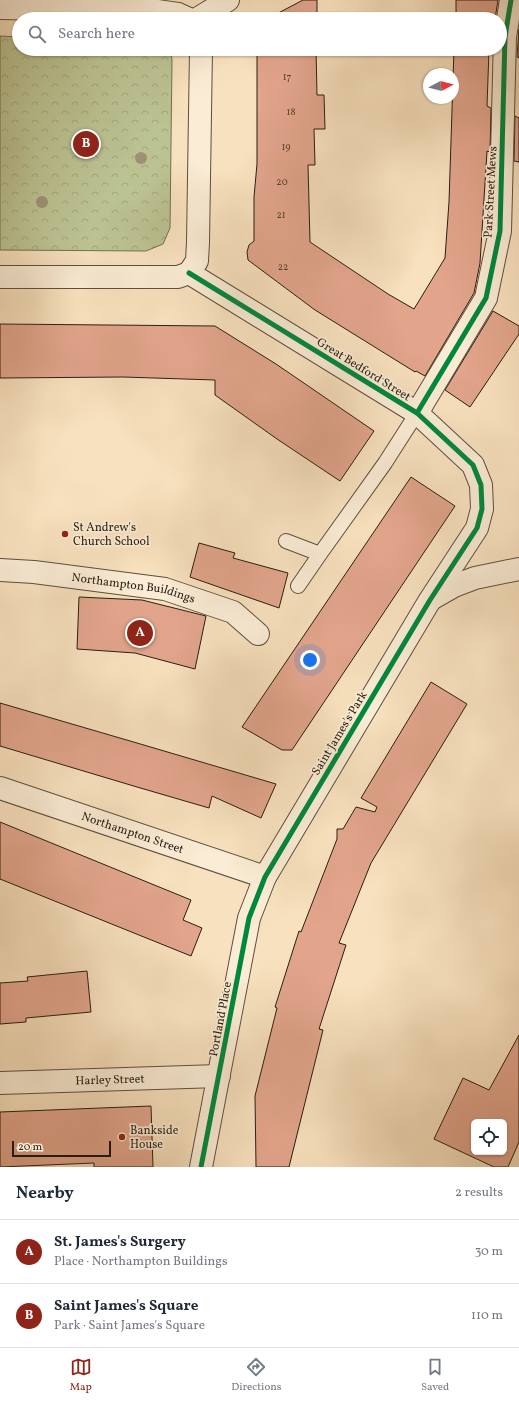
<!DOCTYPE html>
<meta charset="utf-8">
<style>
:root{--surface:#fff;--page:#f6f6f7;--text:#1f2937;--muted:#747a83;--line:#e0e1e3;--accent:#8f2418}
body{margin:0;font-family:Vollkorn,serif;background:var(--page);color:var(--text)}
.controls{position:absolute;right:12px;bottom:12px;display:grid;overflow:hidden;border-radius:6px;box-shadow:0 1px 3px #0004}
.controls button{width:36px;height:36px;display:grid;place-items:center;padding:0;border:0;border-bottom:1px solid var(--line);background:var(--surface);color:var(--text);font:20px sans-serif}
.compass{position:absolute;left:423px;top:68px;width:36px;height:36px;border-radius:50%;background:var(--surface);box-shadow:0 1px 3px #0004;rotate:83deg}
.scale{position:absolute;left:12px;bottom:10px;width:99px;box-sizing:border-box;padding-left:4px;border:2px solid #291e13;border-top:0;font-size:11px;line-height:14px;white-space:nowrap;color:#291e13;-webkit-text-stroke:3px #faecd5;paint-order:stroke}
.you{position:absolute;left:310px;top:660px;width:14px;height:14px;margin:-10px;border:3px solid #fff;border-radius:50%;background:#1a73e8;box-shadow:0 0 0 6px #1a73e833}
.badge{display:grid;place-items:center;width:26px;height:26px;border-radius:50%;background:var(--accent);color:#fff;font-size:13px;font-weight:700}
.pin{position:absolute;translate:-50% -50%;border:2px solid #fff;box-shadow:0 1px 4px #0006}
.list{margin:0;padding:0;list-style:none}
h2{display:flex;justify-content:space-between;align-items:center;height:52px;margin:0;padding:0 16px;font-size:17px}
h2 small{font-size:13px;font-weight:400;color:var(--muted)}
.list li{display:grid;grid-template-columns:26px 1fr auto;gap:12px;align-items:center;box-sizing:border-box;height:64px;padding:0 16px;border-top:1px solid var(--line)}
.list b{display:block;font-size:15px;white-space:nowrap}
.list p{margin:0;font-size:13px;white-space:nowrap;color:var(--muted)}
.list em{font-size:13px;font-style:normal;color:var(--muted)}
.icon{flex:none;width:22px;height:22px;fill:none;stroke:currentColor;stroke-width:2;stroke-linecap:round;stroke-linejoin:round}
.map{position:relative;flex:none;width:519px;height:1167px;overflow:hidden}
.search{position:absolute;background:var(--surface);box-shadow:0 1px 3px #0004;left:12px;right:12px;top:12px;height:44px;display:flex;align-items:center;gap:10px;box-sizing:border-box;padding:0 14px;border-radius:22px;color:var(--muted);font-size:15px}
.sheet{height:180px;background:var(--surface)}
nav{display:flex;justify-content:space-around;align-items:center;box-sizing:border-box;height:56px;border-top:1px solid var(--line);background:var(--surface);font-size:11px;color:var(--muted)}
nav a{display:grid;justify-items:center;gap:2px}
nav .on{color:var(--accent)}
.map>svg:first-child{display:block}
.park{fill:url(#park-crowns);stroke:#727053}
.building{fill:#e2a58c;stroke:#291e13;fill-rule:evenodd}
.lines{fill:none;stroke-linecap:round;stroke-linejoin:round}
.service-casing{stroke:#5d4f3e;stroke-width:16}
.minor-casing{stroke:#5d4f3e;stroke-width:24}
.service{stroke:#faecd5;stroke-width:14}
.minor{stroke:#faecd5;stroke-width:22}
.cycleway-casing{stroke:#faecd5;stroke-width:8}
.cycleway{stroke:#00873e;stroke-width:5}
.tree{fill:#9e9175}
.poi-dot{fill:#8f2418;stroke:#faecd5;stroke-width:1.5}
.labels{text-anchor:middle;stroke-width:3.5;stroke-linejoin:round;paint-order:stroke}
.number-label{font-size:10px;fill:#574031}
.street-label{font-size:12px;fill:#291e13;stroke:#faecd5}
.poi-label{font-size:12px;fill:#291e13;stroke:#faecd5;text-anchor:start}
</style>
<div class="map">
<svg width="519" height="1167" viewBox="0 0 519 1167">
<defs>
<pattern id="park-crowns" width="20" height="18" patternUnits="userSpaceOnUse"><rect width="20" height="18" fill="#bcc393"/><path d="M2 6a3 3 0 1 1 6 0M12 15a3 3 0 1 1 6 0" fill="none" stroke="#a2a77e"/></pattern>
</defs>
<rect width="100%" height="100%" fill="#f8e1be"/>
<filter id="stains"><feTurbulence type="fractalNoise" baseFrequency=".005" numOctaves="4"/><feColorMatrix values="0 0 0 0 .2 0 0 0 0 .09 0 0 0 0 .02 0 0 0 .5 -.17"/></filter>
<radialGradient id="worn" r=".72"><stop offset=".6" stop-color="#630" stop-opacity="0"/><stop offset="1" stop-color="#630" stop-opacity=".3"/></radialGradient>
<path class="park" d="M 0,36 L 19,37 L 19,49 L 169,49 L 172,59 L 170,228 L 163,244 L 146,251 L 0,250 Z"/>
<path class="building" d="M 303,0 L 317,0 L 317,19 L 267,19 Z
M 456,0 L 498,0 L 495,19 L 456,19 Z
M 519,29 L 519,58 L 517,57 Z
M 256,49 L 316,49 L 317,95 L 324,95 L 325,129 L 314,129 L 315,165 L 308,165 L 310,242 L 388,294 L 414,309 L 445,258 L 449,202 L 454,49 L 492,49 L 492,51 L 489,50 L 487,106 L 491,108 L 490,152 L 487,151 L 480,263 L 474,293 L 425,376 L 416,371 L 415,372 L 315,310 L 248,260 L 247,252 L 249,245 L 254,241 L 254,197 L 257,164 L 257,52 Z
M 515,116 L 519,118 L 519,162 L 514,161 Z
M 493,311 L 519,326 L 519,334 L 470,407 L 445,390 Z
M 0,324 L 215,326 L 276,364 L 374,431 L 340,481 L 277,439 L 215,395 L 215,380 L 123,377 L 0,378 Z
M 411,477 L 455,506 L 292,750 L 282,750 L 242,727 Z
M 199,543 L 235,553 L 233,558 L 288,573 L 279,608 L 190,577 Z
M 79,597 L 142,600 L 206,616 L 195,669 L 135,653 L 77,649 Z
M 431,682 L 467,704 L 371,863 L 339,943 L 346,945 L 319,1029 L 323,1030 L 289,1167 L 256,1167 L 255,1096 L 277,1008 L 275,1007 L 299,931 L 301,932 L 337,839 L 337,829 L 343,829 L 356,807 L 375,812 L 377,807 L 361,798 Z
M 0,703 L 137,743 L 276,784 L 261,818 L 212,796 L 209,808 L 137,787 L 0,746 Z
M 0,822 L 191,900 L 183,920 L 202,928 L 191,956 L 0,879 Z
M 87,971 L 91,1012 L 26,1018 L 26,1022 L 0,1024 L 0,983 L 28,981 L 27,977 Z
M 519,1035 L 519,1142 L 508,1167 L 494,1167 L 434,1139 L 463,1078 L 489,1090 ZM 474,1122 L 504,1122 L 504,1152 L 474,1152 Z
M 151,1106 L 153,1167 L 94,1167 L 94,1163 L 0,1167 L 0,1112 Z"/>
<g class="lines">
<defs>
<path id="service" d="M 286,541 L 320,554
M 298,586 L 320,554 L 385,463 L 417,413"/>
<g id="minor">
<path d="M 0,8 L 157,11 L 178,14 L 189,19"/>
<path d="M 197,19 L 228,0"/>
<path d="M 189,273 L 417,413 L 473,465 L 481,485 L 482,509 L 477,528 L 430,600 L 265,877 L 249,918 L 201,1167"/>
<path d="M 0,277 L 178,277 L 189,273 L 197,261 L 198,242 L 201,49"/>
<path d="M 417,413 L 486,298 L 500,231 L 505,37 L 511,0"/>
<path id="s1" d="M 0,570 L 34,572 L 165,589 L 233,612 L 258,634"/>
<path d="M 433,598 L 454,586 L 475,578 L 519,569"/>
<path id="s2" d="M 0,788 L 265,877"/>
<path id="s3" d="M 0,1083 L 219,1076"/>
</g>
</defs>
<use href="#service" class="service-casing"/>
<use href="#minor" class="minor-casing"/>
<use href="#service" class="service"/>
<use href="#minor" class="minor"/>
<defs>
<path id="cycleway" d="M 189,273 L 417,413 L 473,465 L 481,485 L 482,509 L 477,528 L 430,600 L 265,877 L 249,918 L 201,1167
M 417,413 L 486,298 L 500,231 L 505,37 L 511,0"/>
</defs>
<use href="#cycleway" class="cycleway-casing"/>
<use href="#cycleway" class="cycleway"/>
</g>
<g class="tree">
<circle cx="141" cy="158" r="6"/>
<circle cx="42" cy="202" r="6"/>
</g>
<g class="poi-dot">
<circle cx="65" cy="534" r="4"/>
<circle cx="122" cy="1137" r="4"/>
</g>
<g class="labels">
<g class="number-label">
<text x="287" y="80">17</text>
<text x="291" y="115">18</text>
<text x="286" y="150">19</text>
<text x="282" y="185">20</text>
<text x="281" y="218">21</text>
<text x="283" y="270">22</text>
</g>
<g class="street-label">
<text transform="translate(490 192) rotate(-87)" y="4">Park Street Mews</text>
<text transform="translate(364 369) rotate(32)" y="4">Great Bedford Street</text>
<text dy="4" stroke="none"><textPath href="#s1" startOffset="135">Northampton Buildings</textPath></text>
<text transform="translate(339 733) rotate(-59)" y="4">Saint James's Park</text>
<text dy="4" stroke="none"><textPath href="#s2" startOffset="140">Northampton Street</textPath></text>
<text transform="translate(220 1019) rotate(-79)" y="4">Portland Place</text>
<text dy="4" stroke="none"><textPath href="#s3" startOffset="110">Harley Street</textPath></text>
</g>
<g class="poi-label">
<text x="73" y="531">St Andrew's<tspan x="73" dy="14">Church School</tspan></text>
<text x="130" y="1134">Bankside<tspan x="130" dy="14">House</tspan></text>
</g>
</g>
<rect width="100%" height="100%" filter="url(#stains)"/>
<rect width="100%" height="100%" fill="url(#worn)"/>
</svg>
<div class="controls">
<button><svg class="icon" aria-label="locate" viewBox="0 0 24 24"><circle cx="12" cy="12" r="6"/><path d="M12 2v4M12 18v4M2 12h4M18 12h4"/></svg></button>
</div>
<svg class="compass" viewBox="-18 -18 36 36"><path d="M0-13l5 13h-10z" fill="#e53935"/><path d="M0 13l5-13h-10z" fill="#747a83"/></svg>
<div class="scale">20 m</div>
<div class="you"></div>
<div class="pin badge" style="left:140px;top:633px">A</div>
<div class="pin badge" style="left:86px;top:144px">B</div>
<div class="search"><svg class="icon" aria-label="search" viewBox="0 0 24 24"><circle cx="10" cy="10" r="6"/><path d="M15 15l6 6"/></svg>Search here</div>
</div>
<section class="sheet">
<h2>Nearby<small>2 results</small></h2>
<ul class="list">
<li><span class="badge">A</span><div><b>St. James's Surgery</b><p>Place · Northampton Buildings</p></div><em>30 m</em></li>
<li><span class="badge">B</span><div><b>Saint James's Square</b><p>Park · Saint James's Square</p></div><em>110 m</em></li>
</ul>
</section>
<nav>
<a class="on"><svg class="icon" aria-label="map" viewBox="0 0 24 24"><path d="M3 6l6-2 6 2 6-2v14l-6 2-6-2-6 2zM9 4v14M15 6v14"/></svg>Map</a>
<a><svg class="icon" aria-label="directions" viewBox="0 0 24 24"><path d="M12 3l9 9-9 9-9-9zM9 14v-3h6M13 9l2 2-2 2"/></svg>Directions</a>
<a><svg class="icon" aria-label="saved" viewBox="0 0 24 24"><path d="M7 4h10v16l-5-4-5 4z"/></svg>Saved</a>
</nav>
